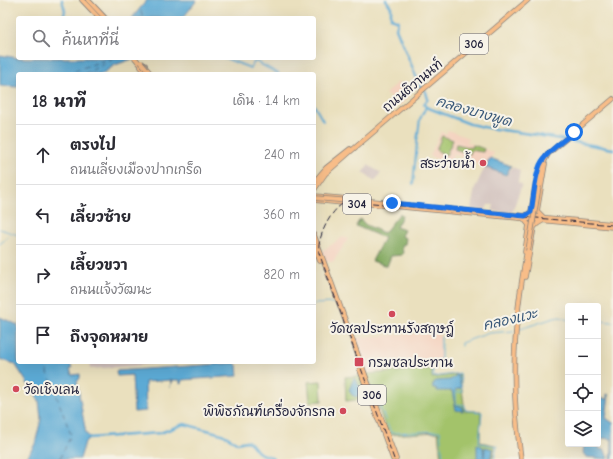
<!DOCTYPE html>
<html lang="th">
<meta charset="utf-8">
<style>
:root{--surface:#fff;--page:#f2f2f3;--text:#2b2b33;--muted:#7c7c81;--line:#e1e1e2}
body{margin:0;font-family:"Comic Neue","Playpen Sans Thai",sans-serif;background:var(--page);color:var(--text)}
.controls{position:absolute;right:12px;bottom:12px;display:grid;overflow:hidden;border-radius:4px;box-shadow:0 4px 16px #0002}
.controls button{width:36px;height:36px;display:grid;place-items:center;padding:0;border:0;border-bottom:1px solid var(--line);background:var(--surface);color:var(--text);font:20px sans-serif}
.stop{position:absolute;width:12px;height:12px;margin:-9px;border:3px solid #1a73e8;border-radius:50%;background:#fff}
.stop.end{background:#1a73e8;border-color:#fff;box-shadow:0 1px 4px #0008}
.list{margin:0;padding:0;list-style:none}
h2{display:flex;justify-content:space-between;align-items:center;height:52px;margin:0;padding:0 16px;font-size:17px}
h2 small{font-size:13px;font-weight:400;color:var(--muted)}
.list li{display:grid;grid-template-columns:26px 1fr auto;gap:12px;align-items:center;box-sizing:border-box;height:60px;padding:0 16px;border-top:1px solid var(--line)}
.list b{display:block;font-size:15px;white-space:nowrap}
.list p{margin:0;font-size:13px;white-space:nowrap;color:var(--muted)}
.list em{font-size:13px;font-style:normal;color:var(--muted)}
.icon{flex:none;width:22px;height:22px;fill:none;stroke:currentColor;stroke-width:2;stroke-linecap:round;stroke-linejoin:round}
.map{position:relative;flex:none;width:613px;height:459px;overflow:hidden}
.search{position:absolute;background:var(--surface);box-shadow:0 4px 16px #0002;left:16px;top:16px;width:300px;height:44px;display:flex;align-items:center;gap:10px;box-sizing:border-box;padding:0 14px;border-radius:4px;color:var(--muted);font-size:15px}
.panel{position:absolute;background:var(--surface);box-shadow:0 4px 16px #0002;left:16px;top:72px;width:300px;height:292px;border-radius:4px}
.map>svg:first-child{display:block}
.built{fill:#f4d3c0}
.industrial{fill:#d0c0bc}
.green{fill:#a3c36b;stroke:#627253}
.forest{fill:#82a95f;stroke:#52664d}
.water{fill:#5caad5;stroke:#3f6688}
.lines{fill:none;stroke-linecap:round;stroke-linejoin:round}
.stream{stroke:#5caad5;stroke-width:1}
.canal{stroke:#5caad5;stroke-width:2}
.river{stroke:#5caad5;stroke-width:2.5}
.ferry{stroke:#395879;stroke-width:1;stroke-dasharray:5 4;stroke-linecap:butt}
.major-casing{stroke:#86817c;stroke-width:5.5}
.major{stroke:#f8bd88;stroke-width:4}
.rail{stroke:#22223b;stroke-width:1;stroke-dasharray:6 3;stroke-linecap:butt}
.major-bridge-casing{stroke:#86817c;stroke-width:5.5;stroke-linecap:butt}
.major-bridge{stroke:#f8bd88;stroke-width:4}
.route{stroke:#1a73e8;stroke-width:5}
.poi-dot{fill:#d1495b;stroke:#f7f3e8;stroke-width:1.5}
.labels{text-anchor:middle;stroke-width:4;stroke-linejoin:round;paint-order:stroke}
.shield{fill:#f7f3e8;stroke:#62616f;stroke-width:1}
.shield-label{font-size:12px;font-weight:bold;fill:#22223b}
.street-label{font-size:13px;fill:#22223b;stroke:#f7f3e8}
.poi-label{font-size:13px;fill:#22223b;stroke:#f7f3e8;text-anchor:end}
.water-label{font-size:14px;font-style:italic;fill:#395879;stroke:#f7f3e8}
</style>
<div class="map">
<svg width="613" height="459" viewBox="0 0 613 459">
<rect width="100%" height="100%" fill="#f7f3e8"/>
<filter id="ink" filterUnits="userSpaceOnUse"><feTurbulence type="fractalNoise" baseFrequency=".025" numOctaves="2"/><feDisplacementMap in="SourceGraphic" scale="8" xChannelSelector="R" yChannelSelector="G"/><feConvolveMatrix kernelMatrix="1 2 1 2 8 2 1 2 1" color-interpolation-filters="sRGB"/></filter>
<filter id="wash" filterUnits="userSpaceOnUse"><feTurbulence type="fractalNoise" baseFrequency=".012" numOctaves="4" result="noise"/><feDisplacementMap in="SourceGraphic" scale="16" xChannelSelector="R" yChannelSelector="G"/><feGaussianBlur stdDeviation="0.9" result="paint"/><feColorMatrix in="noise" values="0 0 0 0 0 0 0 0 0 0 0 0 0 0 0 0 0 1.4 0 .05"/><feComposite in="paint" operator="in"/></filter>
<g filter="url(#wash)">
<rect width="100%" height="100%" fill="#eae0be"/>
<path class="built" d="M 398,82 L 410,96 L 399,106 L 393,99 L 385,94 Z
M 448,130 L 468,138 L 467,142 L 494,153 L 485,167 L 454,154 L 449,165 L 430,156 L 441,132 L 446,134 Z
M 343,237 L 348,239 L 333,262 L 325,262 L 322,251 Z
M 437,332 L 440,337 L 440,359 L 434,363 L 432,368 L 366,372 L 353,338 Z"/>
<path class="industrial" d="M 368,165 L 381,173 L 375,181 L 363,172 Z
M 485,167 L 506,176 L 512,167 L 520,170 L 518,183 L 522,184 L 512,213 L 492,211 L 494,205 L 488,205 L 485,211 L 471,209 L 475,188 Z
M 89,362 L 186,362 L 90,369 Z"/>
<path class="green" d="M 442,136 L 453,140 L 446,155 L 436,150 Z
M 456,144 L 472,148 L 473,145 L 484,149 L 483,152 L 471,150 L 470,154 L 455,149 Z
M 432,369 L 432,378 L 460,374 L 465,411 L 481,411 L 480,442 L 495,445 L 492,459 L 441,459 L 438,432 L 388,435 L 366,374 Z
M 361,376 L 369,399 L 346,401 L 345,377 Z
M 321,381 L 322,401 L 310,402 L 308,382 Z"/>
<path class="forest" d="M 400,213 L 402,216 L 396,227 L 404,230 L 401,236 L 406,238 L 405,244 L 402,245 L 403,254 L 402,255 L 391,256 L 387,266 L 372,261 L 384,238 L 356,226 L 360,219 L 366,225 L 384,233 Z"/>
<path class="water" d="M 147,0 L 197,0 L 183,18 L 132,18 Z
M 0,55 L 18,58 L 135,58 L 115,65 L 102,74 L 18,74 L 18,87 L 0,86 Z
M 490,158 L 511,166 L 506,175 L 485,167 Z
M 0,317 L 18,325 L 18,362 L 69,362 L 72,368 L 70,369 L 72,375 L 80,374 L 80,378 L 77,382 L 86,434 L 90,437 L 85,442 L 80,459 L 26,459 L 35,444 L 41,419 L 39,401 L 15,364 L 0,359 Z
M 235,363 L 237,365 L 238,376 L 182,380 L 182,383 L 180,384 L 180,380 L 172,380 L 170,388 L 171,380 L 145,382 L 146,411 L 134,412 L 132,375 L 117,376 L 116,371 Z
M 457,375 L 458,375 L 461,388 L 455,390 L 455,405 L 463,407 L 463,411 L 456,410 L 452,391 L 437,391 L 437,389 L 432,387 L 435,381 L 450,380 Z
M 354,378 L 362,390 L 360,394 L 356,397 L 352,395 L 349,390 Z
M 607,394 L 609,395 L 606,418 L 613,423 L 613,459 L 611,459 L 612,439 L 600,438 L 599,449 L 605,450 L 608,459 L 586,457 L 583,453 L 584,444 L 598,444 L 598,398 L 607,399 Z
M 477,444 L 483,447 L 484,457 L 485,447 L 493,449 L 490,459 L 477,459 Z"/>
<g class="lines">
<path class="stream" d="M 0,229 L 18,235
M 0,244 L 11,234
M 314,304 L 333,303
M 598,321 L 613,322
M 517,330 L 554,318 L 560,317 L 568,320
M 441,337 L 441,359 L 433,364 L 433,377 L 460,373 L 462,392 L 456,392 L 456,404 L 465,405 L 465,410 L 482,412 L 479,443 L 497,446 L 494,459
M 461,346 L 461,343 L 489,333 L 514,331
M 377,400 L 391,433 L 440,431 L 443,459"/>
<path class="canal" d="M 225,58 L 250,68 L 255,61 L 279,74
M 314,105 L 323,121
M 417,141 L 420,119 L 426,107
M 413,184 L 417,143"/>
<path class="river" d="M 62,0 L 65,11 L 63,18
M 386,0 L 391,7 L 391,18 L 398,21 L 396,28 L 420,86 L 426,92 L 428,99 L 424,104 L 426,107 L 470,124 L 488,128 L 537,135 L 613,149
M 88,438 L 160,433 L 184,424 L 222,434 L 238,443 C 255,437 250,448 261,454 C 266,456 269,455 273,459"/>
<path class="ferry" d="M 141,11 L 143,18
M 66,74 L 110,58
M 84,74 L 116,58
M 44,362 L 71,435 L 60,459"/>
</g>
</g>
<g filter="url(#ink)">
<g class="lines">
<defs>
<path id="major" d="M 82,0 L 99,18
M 88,0 L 105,18
M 135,58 L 140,64
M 145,65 L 143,64 L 141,67 L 148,74
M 314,182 L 326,168 L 350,149
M 538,186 L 542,166 L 548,154 L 613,99
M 314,190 L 325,174 L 350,152 L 528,0
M 314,196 L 394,203
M 314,200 L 354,204
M 351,202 L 613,227
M 391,204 L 613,224
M 525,216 L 531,212 L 536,183
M 544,218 L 537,211 L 545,164
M 524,219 L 529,225 L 525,252
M 314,235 L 396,459
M 314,246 L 320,261
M 525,277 L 534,227 L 537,224 L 542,221
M 360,370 L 393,459
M 521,459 C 510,382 513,327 527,250"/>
</defs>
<use href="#major" class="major-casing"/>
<use href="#major" class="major"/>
<path class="rail" d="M 394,459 L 319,253 C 316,238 334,201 351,201 L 613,225"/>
<defs>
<path id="major-bridge" d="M 141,62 L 151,74
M 314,198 L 351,201
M 528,251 L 539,186"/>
</defs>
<use href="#major-bridge" class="major-bridge-casing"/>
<use href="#major-bridge" class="major-bridge"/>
</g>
</g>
<g class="lines" filter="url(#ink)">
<path class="route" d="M 392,203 L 525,216 L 531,212 C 534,197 534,179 540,165 C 546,152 563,141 574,132"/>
</g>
<g class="poi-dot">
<circle cx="483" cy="163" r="4"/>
<circle cx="392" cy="314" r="4"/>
<rect x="354" y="357" width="10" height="10" rx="2"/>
<circle cx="16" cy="389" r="4"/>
<circle cx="343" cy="411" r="4"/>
</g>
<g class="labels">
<g class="shield">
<rect x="460" y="34" width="28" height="20" rx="3"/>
<rect x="343" y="194" width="28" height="20" rx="3"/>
<rect x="358" y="385" width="28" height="20" rx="3"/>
</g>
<g class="shield-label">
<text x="474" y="48">306</text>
<text x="357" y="208">304</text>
<text x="372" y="399">306</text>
</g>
<g class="street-label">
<text transform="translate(412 85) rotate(-40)" y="5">ถนนติวานนท์</text>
</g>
<g class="poi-label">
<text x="475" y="168">สระว่ายน้ำ</text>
<text x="392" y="333" text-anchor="middle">วัดชลประทานรังสฤษฎ์</text>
<text x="368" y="367" text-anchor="start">กรมชลประทาน</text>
<text x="24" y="394" text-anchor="start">วัดเชิงเลน</text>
<text x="335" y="416">พิพิธภัณฑ์เครื่องจักรกล</text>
</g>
<g class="water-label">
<text transform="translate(474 111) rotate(16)" y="5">คลองบางพูด</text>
<text transform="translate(510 319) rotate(-13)" y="5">คลองแวะ</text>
</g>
</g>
</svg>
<div class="controls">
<button>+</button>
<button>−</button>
<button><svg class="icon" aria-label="locate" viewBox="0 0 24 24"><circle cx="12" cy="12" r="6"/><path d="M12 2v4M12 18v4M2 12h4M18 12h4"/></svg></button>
<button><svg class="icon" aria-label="layers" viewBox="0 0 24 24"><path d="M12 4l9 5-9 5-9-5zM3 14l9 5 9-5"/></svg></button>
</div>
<div class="stop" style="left:574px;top:132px"></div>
<div class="stop end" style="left:392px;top:203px"></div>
<div class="search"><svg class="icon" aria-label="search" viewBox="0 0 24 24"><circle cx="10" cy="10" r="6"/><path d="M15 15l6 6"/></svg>ค้นหาที่นี่</div>
<section class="panel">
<h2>18 นาที<small>เดิน · 1.4 km</small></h2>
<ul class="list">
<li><svg class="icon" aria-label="ahead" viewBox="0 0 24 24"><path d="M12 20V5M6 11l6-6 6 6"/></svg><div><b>ตรงไป</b><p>ถนนเลี่ยงเมืองปากเกร็ด</p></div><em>240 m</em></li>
<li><svg class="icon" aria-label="left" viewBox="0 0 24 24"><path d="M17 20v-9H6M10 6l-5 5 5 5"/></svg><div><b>เลี้ยวซ้าย</b></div><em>360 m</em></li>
<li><svg class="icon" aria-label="right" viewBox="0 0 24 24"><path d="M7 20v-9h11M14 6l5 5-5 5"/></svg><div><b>เลี้ยวขวา</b><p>ถนนแจ้งวัฒนะ</p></div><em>820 m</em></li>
<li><svg class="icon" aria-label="arrive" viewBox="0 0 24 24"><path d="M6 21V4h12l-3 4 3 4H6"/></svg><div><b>ถึงจุดหมาย</b></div></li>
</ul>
</section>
</div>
